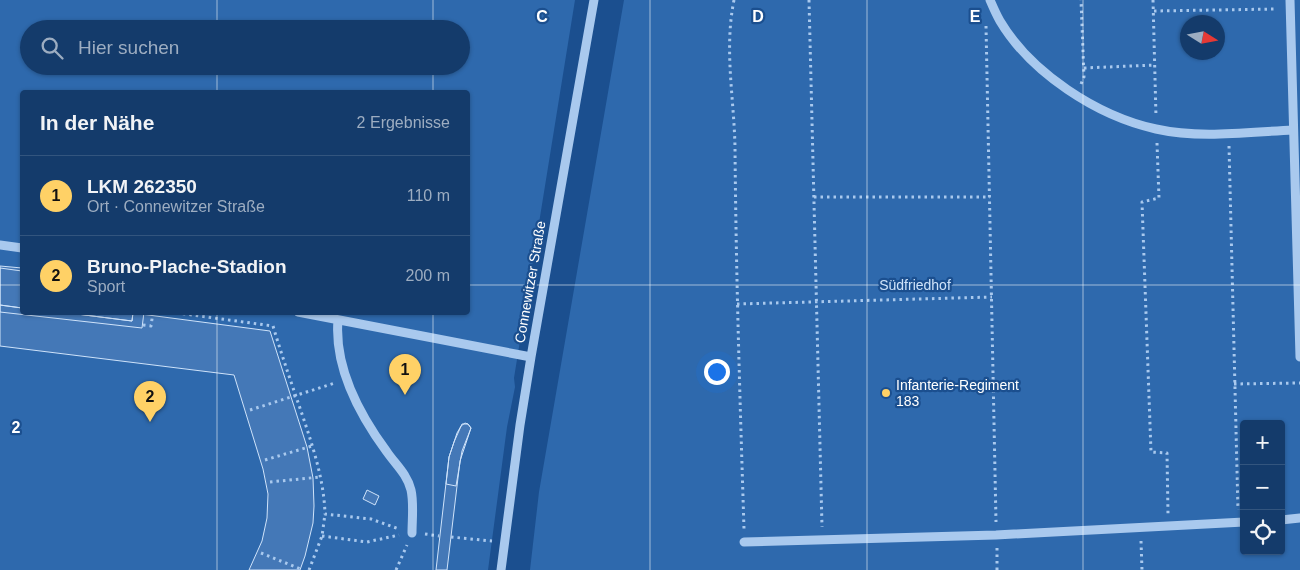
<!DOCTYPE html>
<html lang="de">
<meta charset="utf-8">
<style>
:root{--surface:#143b6b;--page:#1d4271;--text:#f1f3f6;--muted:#9dadc1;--line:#33557e;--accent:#ffd166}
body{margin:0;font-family:Arial,sans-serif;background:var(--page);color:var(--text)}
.controls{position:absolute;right:15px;bottom:15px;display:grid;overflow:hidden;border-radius:5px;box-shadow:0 1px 4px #0004}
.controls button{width:45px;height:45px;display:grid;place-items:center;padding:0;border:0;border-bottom:1px solid var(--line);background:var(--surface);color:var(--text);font:25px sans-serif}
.compass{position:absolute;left:1180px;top:15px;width:45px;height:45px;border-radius:50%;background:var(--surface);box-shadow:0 1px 4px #0004;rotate:101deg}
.you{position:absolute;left:716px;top:371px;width:18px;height:18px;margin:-12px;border:4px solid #fff;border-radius:50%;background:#1a73e8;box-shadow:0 0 0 8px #1a73e833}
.badge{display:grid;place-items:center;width:32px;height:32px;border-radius:50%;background:var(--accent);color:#111;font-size:16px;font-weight:700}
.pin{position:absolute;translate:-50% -41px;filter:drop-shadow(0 1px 2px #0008)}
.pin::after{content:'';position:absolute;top:26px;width:18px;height:15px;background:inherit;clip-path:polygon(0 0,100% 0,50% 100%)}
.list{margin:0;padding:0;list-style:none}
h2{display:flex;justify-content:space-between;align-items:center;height:65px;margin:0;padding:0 20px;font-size:21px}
h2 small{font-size:16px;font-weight:400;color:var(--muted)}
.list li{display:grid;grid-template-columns:32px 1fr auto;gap:15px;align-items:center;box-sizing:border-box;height:80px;padding:0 20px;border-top:1px solid var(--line)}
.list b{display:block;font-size:19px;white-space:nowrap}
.list p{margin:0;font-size:16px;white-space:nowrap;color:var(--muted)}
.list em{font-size:16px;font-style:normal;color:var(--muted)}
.icon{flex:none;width:28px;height:28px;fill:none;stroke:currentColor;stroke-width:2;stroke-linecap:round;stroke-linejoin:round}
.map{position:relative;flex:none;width:1300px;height:570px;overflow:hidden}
.search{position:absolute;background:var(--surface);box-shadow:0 1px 4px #0004;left:20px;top:20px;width:450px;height:55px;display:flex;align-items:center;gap:12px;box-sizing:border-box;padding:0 18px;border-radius:28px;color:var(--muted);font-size:19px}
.panel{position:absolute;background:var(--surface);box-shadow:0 1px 4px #0004;left:20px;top:90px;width:450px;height:225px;border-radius:5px}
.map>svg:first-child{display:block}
.green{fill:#2e69ad;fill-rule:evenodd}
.building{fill:#4478b7;stroke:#cfe3fa}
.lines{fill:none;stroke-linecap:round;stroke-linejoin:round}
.path{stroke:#a9c9ee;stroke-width:3;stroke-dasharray:2.5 4;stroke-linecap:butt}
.minor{stroke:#a9c9ee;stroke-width:9}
.grid{fill:none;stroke:#fff;stroke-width:1;stroke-opacity:0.55}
.poi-dot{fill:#ffd166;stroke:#1b4f8f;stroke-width:2}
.labels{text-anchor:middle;stroke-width:4.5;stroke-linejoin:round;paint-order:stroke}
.street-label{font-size:14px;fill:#fff;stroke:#1b4f8f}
.park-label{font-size:14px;fill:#cfe3fa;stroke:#1b4f8f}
.poi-label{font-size:14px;fill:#fff;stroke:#1b4f8f;text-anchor:start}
.grid-label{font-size:16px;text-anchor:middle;font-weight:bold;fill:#fff;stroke:#1b4f8f;stroke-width:4.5;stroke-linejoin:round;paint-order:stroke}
</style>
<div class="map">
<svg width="1300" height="570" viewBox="0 0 1300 570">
<rect width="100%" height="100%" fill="#1b4f8f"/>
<path class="green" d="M 0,0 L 575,0 L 514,378 L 515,387 L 507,427 L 488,570 L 0,570 ZM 29,29 L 461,29 L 461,66 L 29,66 ZM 22,92 L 468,92 L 468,312 L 22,312 Z
M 624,0 L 1300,0 L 1300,570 L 530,570 L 539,492 ZM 1188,22 L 1218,22 L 1218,52 L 1188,52 ZM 1244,424 L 1281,424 L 1281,551 L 1244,551 Z"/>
<path class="building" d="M 0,266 L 22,268 L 22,312 L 144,312 L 142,328 L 0,312 Z
M 0,268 L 22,271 L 22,308 L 0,305 Z
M 0,305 L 22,308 L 22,312 L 61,312 L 132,321 L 133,313 L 270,331 L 307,447 L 313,478 L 314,506 L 313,523 L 305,556 L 300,570 L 249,570 L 262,541 L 267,518 L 268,494 L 263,469 L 234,375 L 0,346 Z
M 61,312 L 133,312 L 132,321 Z
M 465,423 L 468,424 L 471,428 L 460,461 L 447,570 L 436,570 L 449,457 L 457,433 L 461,426 Z
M 462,424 L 468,424 L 471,428 L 462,451 L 456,486 L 446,484 L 449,457 L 454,442 Z
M 367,490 L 379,496 L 375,505 L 363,499 Z"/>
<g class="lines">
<path class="path" d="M 734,0 C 724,49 734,98 735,147 C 736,275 740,402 744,529
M 809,0 L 822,527
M 1153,0 L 1156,117
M 1154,11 L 1277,9
M 986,26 L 996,522
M 1084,68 L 1155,65
M 1081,84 L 1084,77 L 1081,0
M 1157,143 L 1159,198 L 1142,202 L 1151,452 L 1167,453 L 1168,514
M 1229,146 L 1238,510
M 814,197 L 990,197
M 737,304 L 992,297
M 170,312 L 273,326 C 282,356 292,385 302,414 C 313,447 324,480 325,514 L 371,519 L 399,529
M 143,325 L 151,326 L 153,312
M 1234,384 L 1300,383
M 250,410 L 335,383
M 265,460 L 312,446
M 270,482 L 320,477
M 425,534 L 439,536
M 322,536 L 367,542 L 399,535
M 451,537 L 492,541
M 1141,541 L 1142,570
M 997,548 L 997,570
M 261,553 L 303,570
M 309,570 L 322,536 L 325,514
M 396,570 L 407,545"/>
<path class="minor" d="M 990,0 C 993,7 996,14 1000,21 C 1031,73 1097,116 1156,129 C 1200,139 1249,132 1293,130
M 1290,0 L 1300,357
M 0,245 L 22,248
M 298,312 L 531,357
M 338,320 C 334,368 359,414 387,452 C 396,465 407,474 411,490 C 414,503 412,520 412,533
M 1281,520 L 1300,518
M 744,542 L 996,535 L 1244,522
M 501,570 L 520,425 L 531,357 L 594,0"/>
</g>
<path class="grid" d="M 217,0 L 217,29M 433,0 L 433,29M 650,0 L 650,570M 867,0 L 867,570M 1083,0 L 1083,570M 217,66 L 217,92M 433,66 L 433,92M 0,285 L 22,285M 468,285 L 1300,285M 217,312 L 217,570M 433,312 L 433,570"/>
<circle class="poi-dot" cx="886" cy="393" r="5"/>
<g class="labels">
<g class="street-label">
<text transform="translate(530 282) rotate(-80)" y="5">Connewitzer Straße</text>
</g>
<g class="park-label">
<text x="915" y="290">Südfriedhof</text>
</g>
<g class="poi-label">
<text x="896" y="390">Infanterie-Regiment<tspan x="896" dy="16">183</tspan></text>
</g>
</g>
<g class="grid-label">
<text x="542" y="22">C</text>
<text x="758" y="22">D</text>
<text x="975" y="22">E</text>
<text x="16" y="433">2</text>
</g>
</svg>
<div class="controls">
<button>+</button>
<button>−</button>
<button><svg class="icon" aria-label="locate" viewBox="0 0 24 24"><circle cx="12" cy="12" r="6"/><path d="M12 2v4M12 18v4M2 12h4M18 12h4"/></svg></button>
</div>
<svg class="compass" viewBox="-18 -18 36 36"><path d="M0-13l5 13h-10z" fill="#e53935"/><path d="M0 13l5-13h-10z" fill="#9dadc1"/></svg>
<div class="you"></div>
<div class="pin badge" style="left:405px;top:395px">1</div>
<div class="pin badge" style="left:150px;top:422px">2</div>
<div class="search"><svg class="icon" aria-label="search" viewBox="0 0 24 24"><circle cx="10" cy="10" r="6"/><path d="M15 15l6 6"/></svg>Hier suchen</div>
<section class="panel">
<h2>In der Nähe<small>2 Ergebnisse</small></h2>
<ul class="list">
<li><span class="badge">1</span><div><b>LKM 262350</b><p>Ort · Connewitzer Straße</p></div><em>110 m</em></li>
<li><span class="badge">2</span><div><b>Bruno-Plache-Stadion</b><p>Sport</p></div><em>200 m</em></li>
</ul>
</section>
</div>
